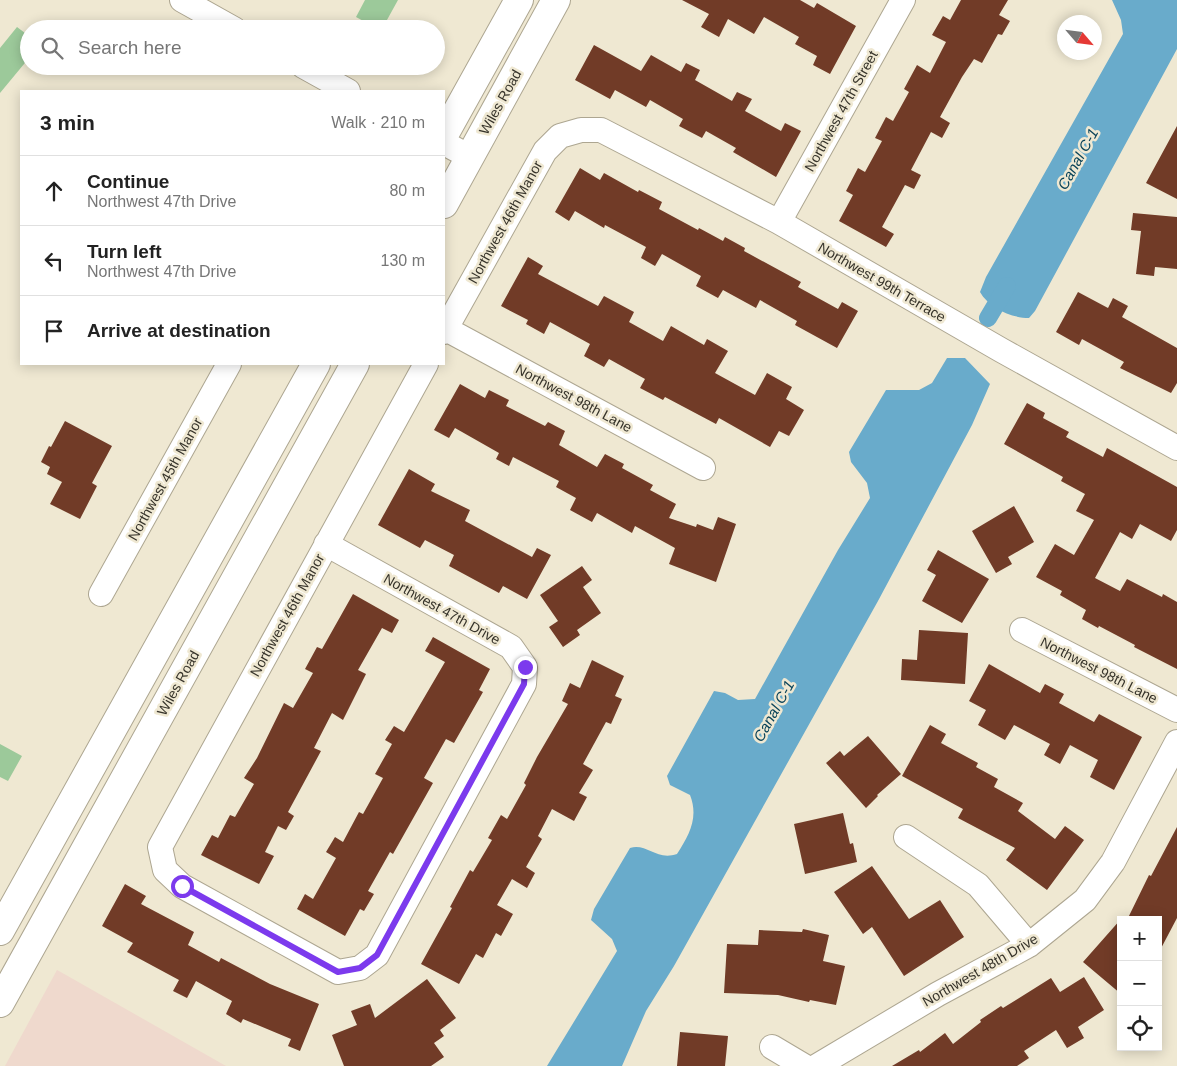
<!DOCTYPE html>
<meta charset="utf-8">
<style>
:root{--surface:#fff;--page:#f2f2f2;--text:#222;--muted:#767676;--line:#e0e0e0}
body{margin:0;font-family:Arial,sans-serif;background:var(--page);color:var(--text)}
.controls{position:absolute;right:15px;bottom:15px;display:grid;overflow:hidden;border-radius:0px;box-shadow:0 2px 12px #0003}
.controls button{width:45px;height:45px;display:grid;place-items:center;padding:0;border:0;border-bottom:1px solid var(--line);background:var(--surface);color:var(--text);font:25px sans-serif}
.compass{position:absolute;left:1057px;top:15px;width:45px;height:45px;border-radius:50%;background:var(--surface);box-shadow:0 2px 12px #0003;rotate:118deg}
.stop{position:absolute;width:15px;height:15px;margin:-11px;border:4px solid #7c3aed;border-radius:50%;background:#fff}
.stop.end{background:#7c3aed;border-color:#fff;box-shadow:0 1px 5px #0008}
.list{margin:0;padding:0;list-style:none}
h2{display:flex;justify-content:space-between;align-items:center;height:65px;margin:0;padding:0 20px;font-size:21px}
h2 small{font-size:16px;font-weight:400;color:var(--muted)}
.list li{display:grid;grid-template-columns:32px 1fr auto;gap:15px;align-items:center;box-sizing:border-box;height:70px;padding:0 20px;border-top:1px solid var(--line)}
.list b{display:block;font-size:19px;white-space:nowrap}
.list p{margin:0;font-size:16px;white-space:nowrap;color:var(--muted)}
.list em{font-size:16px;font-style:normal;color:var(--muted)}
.icon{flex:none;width:28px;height:28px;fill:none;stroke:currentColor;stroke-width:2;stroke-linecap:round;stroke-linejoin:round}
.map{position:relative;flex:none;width:1177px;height:1066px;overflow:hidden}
.search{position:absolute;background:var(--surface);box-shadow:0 2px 12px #0003;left:20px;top:20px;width:425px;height:55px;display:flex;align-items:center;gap:12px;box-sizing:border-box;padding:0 18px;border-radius:28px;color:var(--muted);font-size:19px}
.panel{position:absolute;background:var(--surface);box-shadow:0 2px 12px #0003;left:20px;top:90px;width:425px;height:275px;border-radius:0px}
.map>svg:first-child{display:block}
.commercial{fill:#efd9cd}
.green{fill:#9cc99a}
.water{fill:#69abcb}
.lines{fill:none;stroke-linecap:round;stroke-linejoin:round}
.canal{stroke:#69abcb;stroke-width:18}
.building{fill:#713b27}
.minor-casing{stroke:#ada691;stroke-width:26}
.major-casing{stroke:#ada691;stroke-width:30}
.minor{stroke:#fff;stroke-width:24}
.major{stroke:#fff;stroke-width:28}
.route{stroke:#7c3aed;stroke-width:6}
.labels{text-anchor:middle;stroke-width:5;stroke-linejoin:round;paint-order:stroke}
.street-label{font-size:14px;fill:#36332a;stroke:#efe8d2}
.water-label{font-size:15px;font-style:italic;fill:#094359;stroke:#efe8d2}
</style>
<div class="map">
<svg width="1177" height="1066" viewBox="0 0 1177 1066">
<rect width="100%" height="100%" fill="#efe8d2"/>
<path class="commercial" d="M 57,970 L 66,975 L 226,1066 L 5,1066 Z"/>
<path class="green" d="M 365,0 L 398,0 L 382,29 L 378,29 L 356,17 Z
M 17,27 L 29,36 L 29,58 L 0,93 L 0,48 Z
M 0,744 L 22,756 L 8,781 L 0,777 Z"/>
<path class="water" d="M 1112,0 L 1177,0 L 1177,49 L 1035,311 L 1029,318 C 1011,318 989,308 980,292 L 986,277 L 1123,34 L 1121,20 Z
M 947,358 L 965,358 L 990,384 L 972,425 L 878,601 L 674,966 L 646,1011 L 622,1066 L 547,1066 L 617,951 L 612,939 L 591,920 L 594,909 L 630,848 C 647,843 656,861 677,854 C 689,835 699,818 690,795 L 670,785 L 667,776 L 714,691 L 725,693 L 738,700 L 755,699 L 838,550 L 870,498 L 867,483 L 851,462 L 849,452 L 886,390 L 919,390 L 932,383 Z"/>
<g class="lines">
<path class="canal" d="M 988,318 L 1007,286"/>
</g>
<path class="building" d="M 682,0 L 800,0 L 814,8 L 817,3 L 856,26 L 830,74 L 813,65 L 817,56 L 795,44 L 799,37 L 764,17 L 754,34 L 728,19 L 719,37 L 701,27 L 709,14 Z
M 961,0 L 1008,0 L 999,15 L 1010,21 L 1002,35 L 998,34 L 982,63 L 974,59 L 962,77 L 940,117 L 950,123 L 942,138 L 931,132 L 911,170 L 921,175 L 914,189 L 905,185 L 882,227 L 894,234 L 886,247 L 839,221 L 853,195 L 846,191 L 858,168 L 865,172 L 882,141 L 875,138 L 886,117 L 893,121 L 909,92 L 904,89 L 917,65 L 930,73 L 946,42 L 932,35 L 943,16 L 950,20 Z
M 594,45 L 641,71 L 651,55 L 681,72 L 686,63 L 700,70 L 695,80 L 732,101 L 737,92 L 752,99 L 745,111 L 781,131 L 785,123 L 801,131 L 776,177 L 733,152 L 736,148 L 706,131 L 702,138 L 679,126 L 683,119 L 650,100 L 646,107 L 615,90 L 610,99 L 575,80 Z
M 1177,126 L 1177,199 L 1146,183 Z
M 580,168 L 600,180 L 604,173 L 638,192 L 639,190 L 662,202 L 659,209 L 698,230 L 699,228 L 723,241 L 725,237 L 745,248 L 744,251 L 801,282 L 798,287 L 838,309 L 842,302 L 858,311 L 837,348 L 795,325 L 797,321 L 760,300 L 756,308 L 723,290 L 718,298 L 696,286 L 701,276 L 662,254 L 655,266 L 641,258 L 646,247 L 605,225 L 604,228 L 575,211 L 569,221 L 555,212 Z
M 1133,213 L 1177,217 L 1177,269 L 1155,267 L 1154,276 L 1136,274 L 1141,231 L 1131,230 Z
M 528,257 L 543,266 L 538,274 L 598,306 L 604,296 L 634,312 L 629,322 L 663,341 L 671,326 L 704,345 L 707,339 L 728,351 L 715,373 L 755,395 L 767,373 L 792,387 L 786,399 L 804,410 L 789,436 L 779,431 L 770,447 L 719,418 L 716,424 L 665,397 L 663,400 L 640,388 L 645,379 L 609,359 L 604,367 L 584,356 L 590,344 L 550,322 L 544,334 L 526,324 L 528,320 L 501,306 Z
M 1078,292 L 1108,308 L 1113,298 L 1128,306 L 1122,317 L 1177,348 L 1177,383 L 1171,393 L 1120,368 L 1124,362 L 1082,339 L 1079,345 L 1056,332 Z
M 460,384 L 485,398 L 489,390 L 509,400 L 506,406 L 545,426 L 548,422 L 565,431 L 559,445 L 597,467 L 605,454 L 624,464 L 622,468 L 653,485 L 650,490 L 676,504 L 669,518 L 696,527 L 697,524 L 713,530 L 718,517 L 736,524 L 716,582 L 669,564 L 675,548 L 635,526 L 632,533 L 597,513 L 592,522 L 570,510 L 576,498 L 556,487 L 559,481 L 513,457 L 509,466 L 496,459 L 499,453 L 455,428 L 449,438 L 434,430 Z
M 1027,403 L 1045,413 L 1043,418 L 1069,432 L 1066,437 L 1103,457 L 1107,448 L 1177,487 L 1177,530 L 1171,541 L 1140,524 L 1132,539 L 1120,532 L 1095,578 L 1120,591 L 1127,579 L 1162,597 L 1163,594 L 1177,602 L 1177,669 L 1134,647 L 1135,645 L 1099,626 L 1098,628 L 1082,619 L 1086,610 L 1060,595 L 1062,591 L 1036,577 L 1055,544 L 1074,555 L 1094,520 L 1076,511 L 1085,494 L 1061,481 L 1063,477 L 1004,444 Z
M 65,421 L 112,446 L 92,483 L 97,486 L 80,519 L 50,504 L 62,482 L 47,474 L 50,467 L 41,462 L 49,446 L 51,447 Z
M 409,469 L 435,484 L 431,491 L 470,510 L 465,521 L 532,557 L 537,548 L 551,555 L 527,599 L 503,586 L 499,593 L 449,566 L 454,555 L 425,540 L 420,548 L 378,525 Z
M 1014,506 L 1034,542 L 1008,557 L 1012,564 L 996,573 L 972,531 Z
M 938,550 L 989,579 L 962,623 L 922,601 L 936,575 L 927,570 Z
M 582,566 L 592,580 L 583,587 L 601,613 L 577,630 L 580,635 L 563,647 L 549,627 L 558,621 L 540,595 Z
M 353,594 L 399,620 L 392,633 L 382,628 L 358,670 L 366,674 L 343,720 L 332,713 L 314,748 L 321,751 L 288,812 L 294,816 L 286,830 L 278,826 L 265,852 L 274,856 L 259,884 L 201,855 L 212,835 L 218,838 L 230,815 L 235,817 L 254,784 L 244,778 L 257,758 L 284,703 L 293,708 L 313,673 L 305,669 L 317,647 L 322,649 Z
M 919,630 L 968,633 L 965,684 L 901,680 L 902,659 L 917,660 Z
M 433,637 L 490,669 L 479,690 L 483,692 L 454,743 L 446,739 L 424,778 L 433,783 L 393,854 L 390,852 L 368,891 L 374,894 L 364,911 L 360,909 L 345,936 L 297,909 L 305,894 L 313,899 L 336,858 L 326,852 L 335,837 L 343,842 L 359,812 L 363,814 L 383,778 L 375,774 L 392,744 L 385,740 L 394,726 L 404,732 L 445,662 L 425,651 Z
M 592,660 L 624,676 L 615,696 L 622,699 L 611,724 L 606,722 L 583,764 L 593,770 L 579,793 L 587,797 L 574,821 L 552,809 L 538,836 L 542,839 L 526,867 L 535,873 L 527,888 L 512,879 L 497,905 L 513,914 L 501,936 L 496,933 L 483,958 L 476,954 L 459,984 L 421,964 L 452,908 L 450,907 L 470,870 L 473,872 L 492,840 L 488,838 L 501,815 L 507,819 L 526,785 L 524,783 L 537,757 L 568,704 L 562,701 L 570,683 L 580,688 Z
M 989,664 L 1040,693 L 1045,684 L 1064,694 L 1059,703 L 1094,722 L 1099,714 L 1142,737 L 1114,790 L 1090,777 L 1098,760 L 1070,745 L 1060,764 L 1044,755 L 1050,744 L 1014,725 L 1005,740 L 978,725 L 986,710 L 969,701 Z
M 930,725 L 946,734 L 941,743 L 978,763 L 976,767 L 998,779 L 994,787 L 1023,803 L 1018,811 L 1055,839 L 1065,826 L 1084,840 L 1047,890 L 1006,860 L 1015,848 L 958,818 L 963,809 L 902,776 Z
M 868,736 L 901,774 L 877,795 L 878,796 L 866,808 L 826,763 L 840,751 L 844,756 Z
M 843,813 L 850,844 L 853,843 L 857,862 L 805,874 L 794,824 Z
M 1177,827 L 1177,918 L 1158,954 L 1158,920 L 1127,920 L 1149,875 L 1151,876 Z
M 872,866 L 909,919 L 940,900 L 964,937 L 904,976 L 872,927 L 863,934 L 834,892 Z
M 125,884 L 146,896 L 141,904 L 194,932 L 188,945 L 219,962 L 221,958 L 270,984 L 319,1004 L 300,1051 L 288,1046 L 291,1039 L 243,1019 L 241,1023 L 226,1014 L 232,1001 L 196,981 L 187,998 L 173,991 L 179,980 L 127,952 L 133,943 L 102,926 Z
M 1121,919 L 1121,994 L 1083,962 Z
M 803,929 L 829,935 L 823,961 L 845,966 L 836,1005 L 810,1000 L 809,1002 L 778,995 L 724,993 L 727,944 L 758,945 L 759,930 L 802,932 Z
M 1084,977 L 1104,1010 L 1078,1027 L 1084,1038 L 1067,1048 L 1056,1030 L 1024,1051 L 1029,1058 L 1017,1066 L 892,1066 L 919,1050 L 920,1052 L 945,1033 L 953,1044 L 981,1022 L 980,1020 L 1001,1006 L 1003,1008 L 1051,978 L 1060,992 Z
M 427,979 L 456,1018 L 440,1030 L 444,1036 L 434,1043 L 444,1057 L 431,1066 L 344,1066 L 332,1035 L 357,1025 L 351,1011 L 370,1004 L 375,1018 Z
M 680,1032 L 728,1036 L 725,1066 L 677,1066 Z"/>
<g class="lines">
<defs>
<path id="minor" d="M 182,0 L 234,29
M 303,66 L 348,91
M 444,143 L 470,157
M 779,222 L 903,0
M 446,329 L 703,468
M 444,332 L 545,151 L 560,136 L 581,130 L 601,130 L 779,222 L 1001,350 L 1177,448
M 326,544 L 511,647 L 525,667 L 524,684 L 377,955 L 360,968 L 338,972 L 182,886 L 165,870 L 160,847 L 426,364
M 101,594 L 229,364
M 1022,630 L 1177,710
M 906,837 L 978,885 L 1029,945
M 772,1047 L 804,1066
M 817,1066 L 938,994 L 1029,945 L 1085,900 L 1113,862 L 1177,742"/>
<path id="major" d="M 444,135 L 519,0
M 444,204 L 556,0
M 0,931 L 316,364
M 0,1003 L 355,364"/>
</defs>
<use href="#minor" class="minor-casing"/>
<use href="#major" class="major-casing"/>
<use href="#minor" class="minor"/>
<use href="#major" class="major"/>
</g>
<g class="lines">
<path class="route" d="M 182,886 L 338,972 L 360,968 L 377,955 L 524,684 L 525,667"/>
</g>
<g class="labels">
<g class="street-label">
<text transform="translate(500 102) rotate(-61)" y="5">Wiles Road</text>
<text transform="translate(841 111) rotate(-61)" y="5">Northwest 47th Street</text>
<text transform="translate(505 222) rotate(-61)" y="5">Northwest 46th Manor</text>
<text transform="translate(882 282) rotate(30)" y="5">Northwest 99th Terrace</text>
<text transform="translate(574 398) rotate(28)" y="5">Northwest 98th Lane</text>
<text transform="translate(165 479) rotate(-61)" y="5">Northwest 45th Manor</text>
<text transform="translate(442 609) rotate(29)" y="5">Northwest 47th Drive</text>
<text transform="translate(287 615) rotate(-61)" y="5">Northwest 46th Manor</text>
<text transform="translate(1099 670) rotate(27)" y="5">Northwest 98th Lane</text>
<text transform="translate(178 683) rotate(-61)" y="5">Wiles Road</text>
<text transform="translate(980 970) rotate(-30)" y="5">Northwest 48th Drive</text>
</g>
<g class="water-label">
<text transform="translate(1078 159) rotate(-61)" y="5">Canal C-1</text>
<text transform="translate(774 711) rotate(-61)" y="5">Canal C-1</text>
</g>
</g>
</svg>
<div class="controls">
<button>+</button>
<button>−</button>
<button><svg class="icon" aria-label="locate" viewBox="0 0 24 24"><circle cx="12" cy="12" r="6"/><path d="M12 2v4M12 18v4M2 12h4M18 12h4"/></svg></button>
</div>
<svg class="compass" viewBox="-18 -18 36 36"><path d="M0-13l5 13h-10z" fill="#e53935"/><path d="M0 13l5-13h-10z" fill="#767676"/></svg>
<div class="stop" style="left:182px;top:886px"></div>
<div class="stop end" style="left:525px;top:667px"></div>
<div class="search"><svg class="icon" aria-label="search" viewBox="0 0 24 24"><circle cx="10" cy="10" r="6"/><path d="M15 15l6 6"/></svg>Search here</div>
<section class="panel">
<h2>3 min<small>Walk · 210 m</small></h2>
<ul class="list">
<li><svg class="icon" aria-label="ahead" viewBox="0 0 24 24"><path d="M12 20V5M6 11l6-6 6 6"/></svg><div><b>Continue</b><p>Northwest 47th Drive</p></div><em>80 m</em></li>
<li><svg class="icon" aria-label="left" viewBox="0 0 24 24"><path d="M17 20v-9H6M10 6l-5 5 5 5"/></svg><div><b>Turn left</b><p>Northwest 47th Drive</p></div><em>130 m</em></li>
<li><svg class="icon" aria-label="arrive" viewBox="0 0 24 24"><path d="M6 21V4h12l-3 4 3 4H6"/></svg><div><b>Arrive at destination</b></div></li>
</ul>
</section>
</div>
